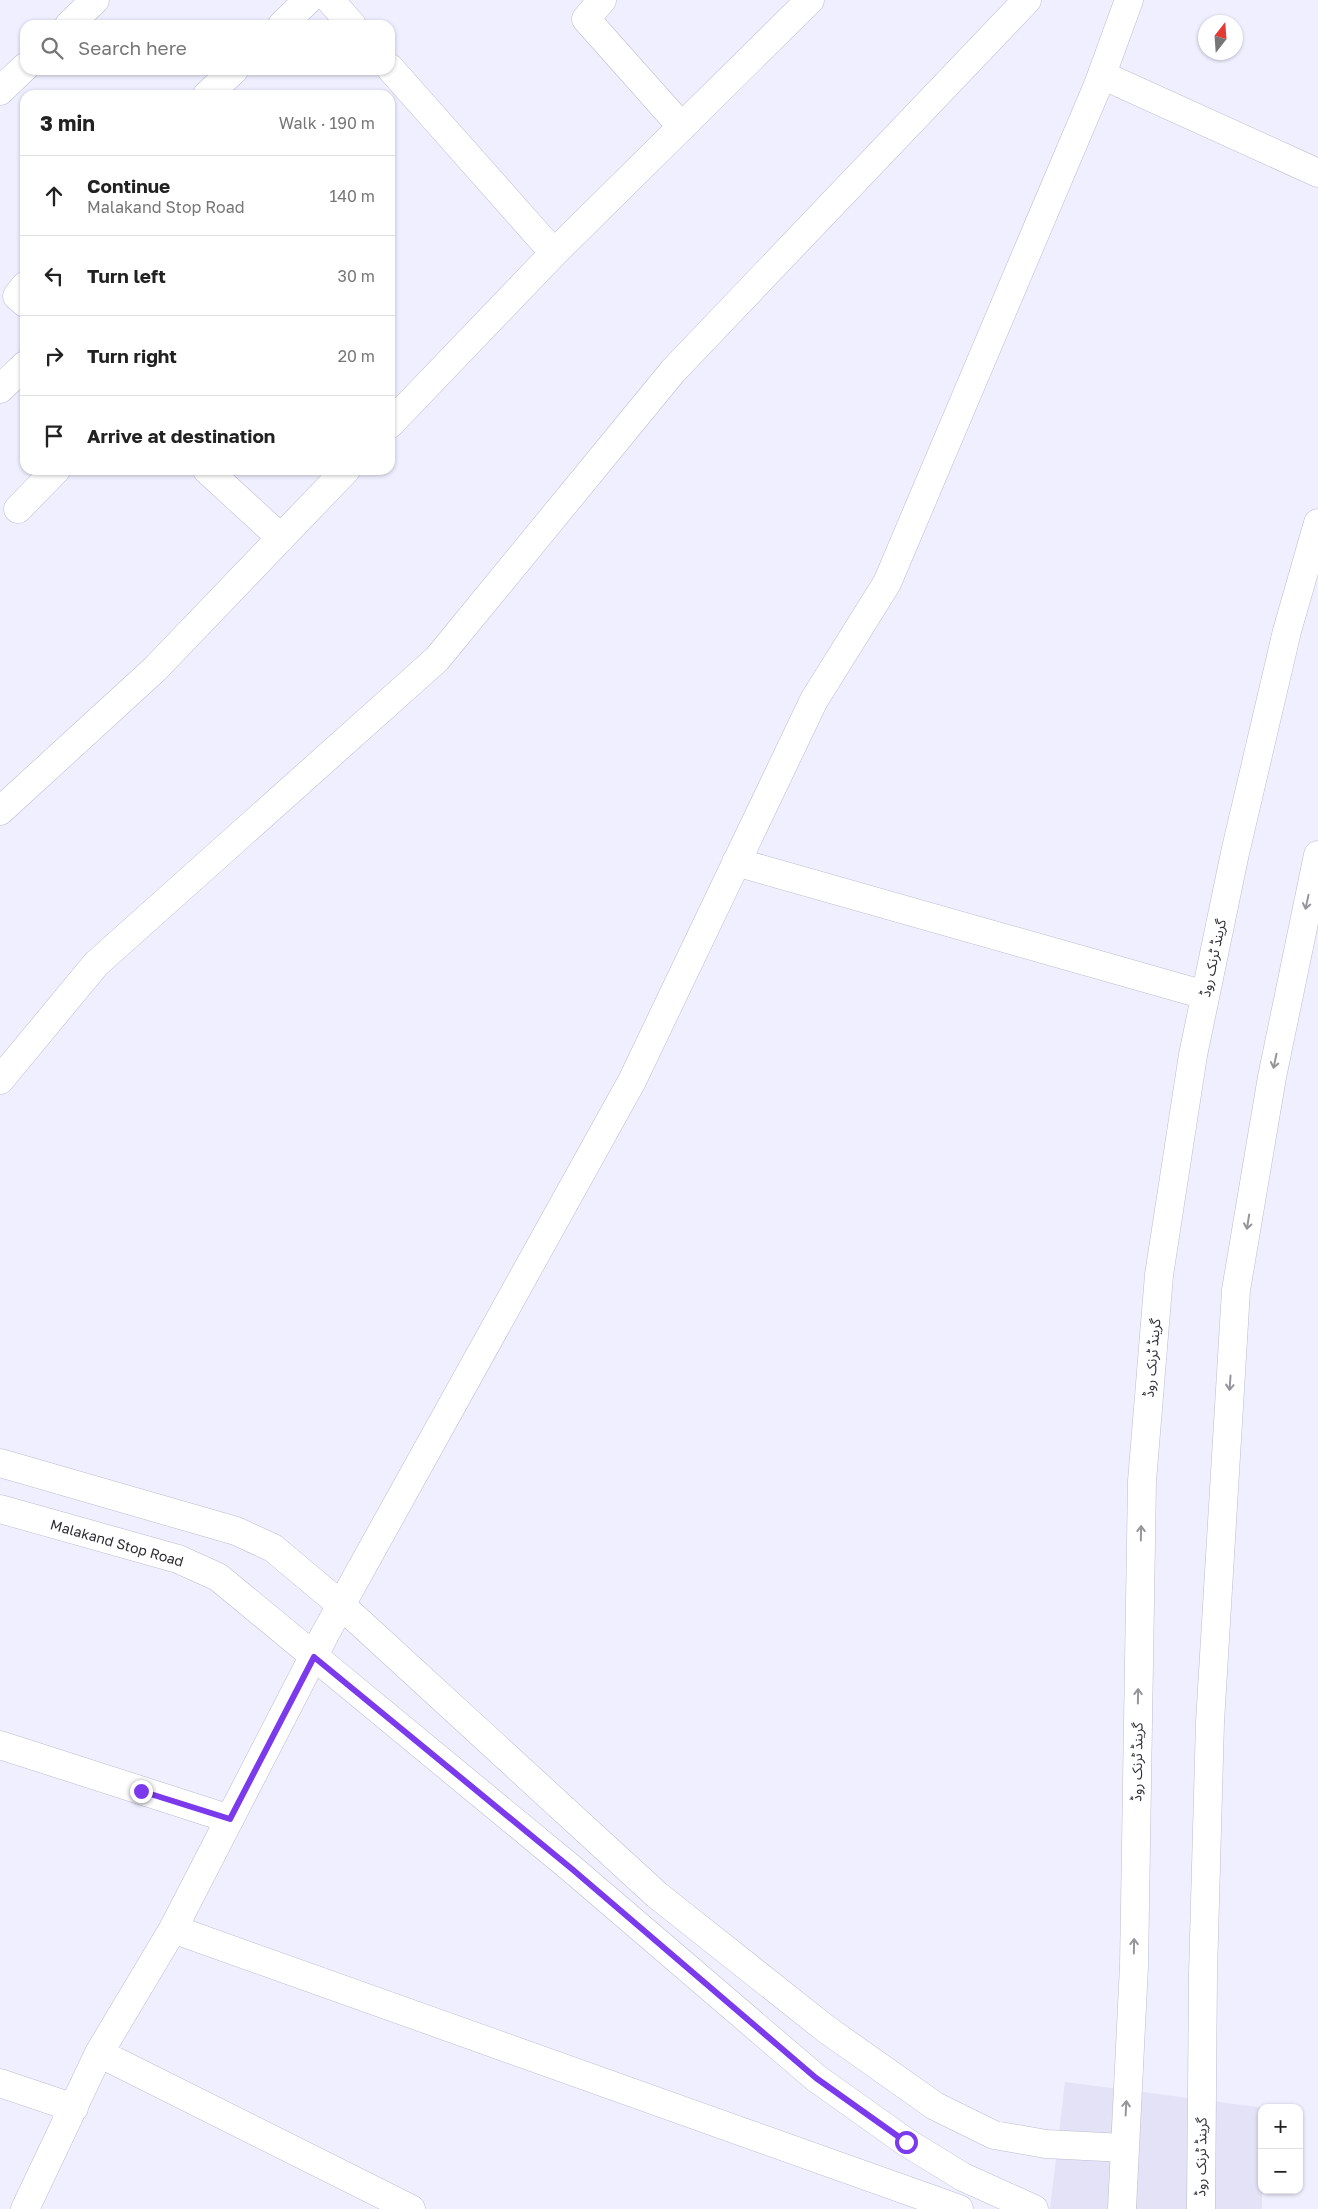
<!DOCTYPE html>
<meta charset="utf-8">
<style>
:root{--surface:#fff;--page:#f6f6f6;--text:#222;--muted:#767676;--line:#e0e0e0}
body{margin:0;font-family:"Golos Text","Noto Sans Arabic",sans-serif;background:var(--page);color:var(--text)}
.controls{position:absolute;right:15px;bottom:15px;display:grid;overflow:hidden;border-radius:10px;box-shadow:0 1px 4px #0004}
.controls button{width:45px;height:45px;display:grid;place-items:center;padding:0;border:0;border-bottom:1px solid var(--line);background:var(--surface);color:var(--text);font:25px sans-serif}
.compass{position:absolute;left:1198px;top:15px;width:45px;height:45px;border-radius:50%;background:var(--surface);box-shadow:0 1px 4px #0004;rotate:17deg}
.stop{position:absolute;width:15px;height:15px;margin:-11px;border:4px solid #7c3aed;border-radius:50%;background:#fff}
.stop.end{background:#7c3aed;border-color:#fff;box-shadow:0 1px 5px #0008}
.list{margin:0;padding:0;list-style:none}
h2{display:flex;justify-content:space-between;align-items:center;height:65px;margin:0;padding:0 20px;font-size:21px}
h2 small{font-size:16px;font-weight:400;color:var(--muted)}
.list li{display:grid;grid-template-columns:32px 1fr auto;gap:15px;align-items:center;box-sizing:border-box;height:80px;padding:0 20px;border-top:1px solid var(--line)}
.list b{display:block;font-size:19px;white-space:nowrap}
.list p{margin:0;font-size:16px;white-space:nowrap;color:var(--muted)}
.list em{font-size:16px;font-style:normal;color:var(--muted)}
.icon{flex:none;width:28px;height:28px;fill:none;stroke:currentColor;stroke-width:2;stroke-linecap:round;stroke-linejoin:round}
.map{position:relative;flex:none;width:1318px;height:2209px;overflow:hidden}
.search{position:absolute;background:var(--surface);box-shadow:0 1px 4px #0004;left:20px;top:20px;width:375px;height:55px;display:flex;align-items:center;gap:12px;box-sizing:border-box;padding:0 18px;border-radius:15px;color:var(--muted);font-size:19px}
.panel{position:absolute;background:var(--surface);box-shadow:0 1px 4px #0004;left:20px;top:90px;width:375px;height:385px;border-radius:15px}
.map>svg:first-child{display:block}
.built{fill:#e3e2f7}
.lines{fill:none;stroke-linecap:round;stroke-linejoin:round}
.minor-casing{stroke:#bdbccf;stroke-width:29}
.highway-casing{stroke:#bdbccf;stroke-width:29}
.minor{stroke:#fff;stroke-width:28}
.highway{stroke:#fff;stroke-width:28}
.oneway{stroke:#96969a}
.route{stroke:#7c3aed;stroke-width:6}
.labels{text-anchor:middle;stroke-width:4.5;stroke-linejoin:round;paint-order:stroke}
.street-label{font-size:14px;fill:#2e2e35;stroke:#fff}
</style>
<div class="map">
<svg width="1318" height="2209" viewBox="0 0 1318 2209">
<rect width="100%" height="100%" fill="#efefff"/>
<path class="built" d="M 1065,2082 L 1265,2108 L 1262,2108 L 1262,2209 L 1050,2209 Z"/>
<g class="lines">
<defs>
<path id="minor" d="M 330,0 L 352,25
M 602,0 L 586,19 L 682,127
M 69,25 L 95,0
M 282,25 L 308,0
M 390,68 L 554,253
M 1102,75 L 1318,173
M 0,91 L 25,67
M 207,95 L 234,70
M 25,286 L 17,296 L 25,303
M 0,389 L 25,365
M 390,424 L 554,253 L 810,0
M 207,470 L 281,538
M 18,509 L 56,470
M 0,811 L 155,669 L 346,470
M 736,862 L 1205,995
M 0,1080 L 96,964 L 437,659 L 673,371 L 1027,0
M 0,1463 L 236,1531 L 273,1548 L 341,1605 L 657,1895 L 826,2029 L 935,2106 L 994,2135 L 1046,2144 L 1124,2148
M 0,1509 L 178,1559 L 218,1577 L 572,1869 L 816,2078 L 906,2142 L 963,2177 L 1034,2209
M 0,1745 L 230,1819
M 173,1929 L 959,2209
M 99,2053 L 411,2209
M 0,2083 L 74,2108
M 25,2209 L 99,2053 L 173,1929 L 325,1634 L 632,1081 L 814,700 L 887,583 L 1098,85 L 1129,0"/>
<path id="highway" d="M 1122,2209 L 1134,1966 L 1142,1481 L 1159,1275 L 1193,1055 L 1235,853 L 1287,631 L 1318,523
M 1201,2209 L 1203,1974 L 1210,1722 L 1236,1290 L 1272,1077 L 1318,855"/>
</defs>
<use href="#minor" class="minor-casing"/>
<use href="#highway" class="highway-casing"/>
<use href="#minor" class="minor"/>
<use href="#highway" class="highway"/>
</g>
<defs><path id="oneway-shaft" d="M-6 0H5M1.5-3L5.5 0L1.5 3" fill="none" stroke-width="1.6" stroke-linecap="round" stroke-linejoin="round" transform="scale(1.25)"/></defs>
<g class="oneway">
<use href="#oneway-shaft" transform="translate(1307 902) rotate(102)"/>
<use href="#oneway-shaft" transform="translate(1275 1061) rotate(102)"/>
<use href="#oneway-shaft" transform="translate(1248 1222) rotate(99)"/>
<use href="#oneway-shaft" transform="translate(1230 1383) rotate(94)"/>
<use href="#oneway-shaft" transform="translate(1141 1533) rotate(-89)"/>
<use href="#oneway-shaft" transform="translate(1138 1696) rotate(-89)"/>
<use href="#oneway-shaft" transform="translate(1134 1946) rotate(-89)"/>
<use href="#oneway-shaft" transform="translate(1126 2108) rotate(-87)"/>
</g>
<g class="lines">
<path class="route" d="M 141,1791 L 230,1819 L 314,1657 L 572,1869 L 816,2078 L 906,2142"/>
</g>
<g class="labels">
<g class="street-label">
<text transform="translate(1213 958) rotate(-78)" y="5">گرینڈ ٹرنک روڈ</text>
<text transform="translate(1152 1358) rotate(-85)" y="5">گرینڈ ٹرنک روڈ</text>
<text transform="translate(117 1543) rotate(16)" y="5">Malakand Stop Road</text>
<text transform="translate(1137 1762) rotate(-89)" y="5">گرینڈ ٹرنک روڈ</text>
<text transform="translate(1201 2157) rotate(-89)" y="5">گرینڈ ٹرنک روڈ</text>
</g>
</g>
</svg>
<div class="controls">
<button>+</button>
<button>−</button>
</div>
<svg class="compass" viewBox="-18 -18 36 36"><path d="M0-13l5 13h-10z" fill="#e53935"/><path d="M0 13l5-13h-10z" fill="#767676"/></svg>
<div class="stop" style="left:906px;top:2142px"></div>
<div class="stop end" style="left:141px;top:1791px"></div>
<div class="search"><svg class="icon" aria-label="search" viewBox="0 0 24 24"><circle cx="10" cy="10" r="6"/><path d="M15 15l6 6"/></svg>Search here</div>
<section class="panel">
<h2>3 min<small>Walk · 190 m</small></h2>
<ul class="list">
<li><svg class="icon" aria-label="ahead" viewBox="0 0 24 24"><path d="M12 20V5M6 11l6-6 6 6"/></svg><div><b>Continue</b><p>Malakand Stop Road</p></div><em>140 m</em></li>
<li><svg class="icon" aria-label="left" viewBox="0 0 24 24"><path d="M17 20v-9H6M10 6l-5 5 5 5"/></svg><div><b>Turn left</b></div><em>30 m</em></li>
<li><svg class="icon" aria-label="right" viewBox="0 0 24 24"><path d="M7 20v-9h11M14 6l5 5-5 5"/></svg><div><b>Turn right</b></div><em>20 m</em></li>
<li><svg class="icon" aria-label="arrive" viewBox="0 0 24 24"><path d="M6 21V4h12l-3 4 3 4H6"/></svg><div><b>Arrive at destination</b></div></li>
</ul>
</section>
</div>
